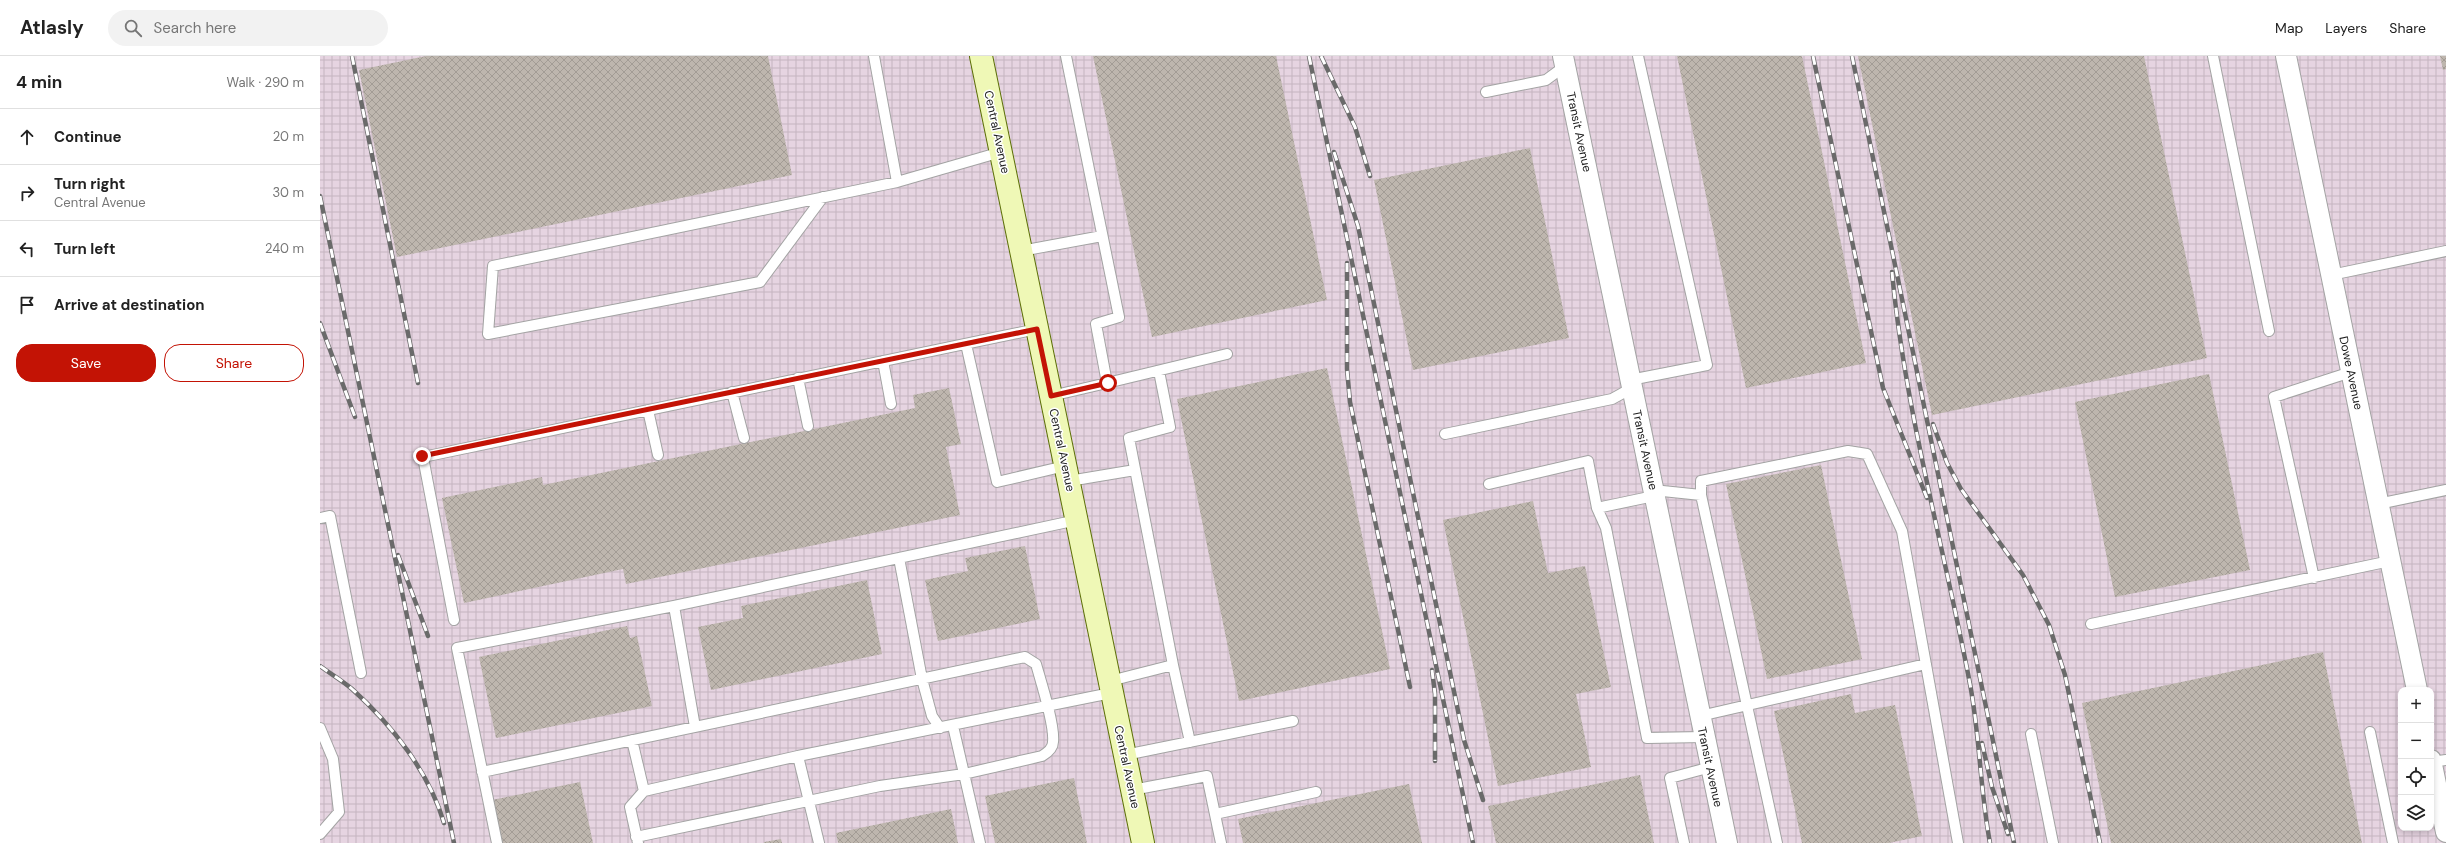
<!DOCTYPE html>
<meta charset="utf-8">
<style>
:root{--surface:#fff;--page:#f2f2f2;--text:#222;--muted:#767676;--line:#e0e0e0;--accent:#c31305}
body{margin:0;font-family:"DM Sans",sans-serif;background:var(--page);color:var(--text)}
.controls{position:absolute;right:12px;bottom:12px;display:grid;overflow:hidden;border-radius:8px;box-shadow:0 2px 6px #0003}
.controls button{width:36px;height:36px;display:grid;place-items:center;padding:0;border:0;border-bottom:1px solid var(--line);background:var(--surface);color:var(--text);font:20px sans-serif}
.stop{position:absolute;width:12px;height:12px;margin:-9px;border:3px solid #c31305;border-radius:50%;background:#fff}
.stop.end{background:#c31305;border-color:#fff;box-shadow:0 1px 4px #0008}
.list{margin:0;padding:0;list-style:none}
h2{display:flex;justify-content:space-between;align-items:center;height:52px;margin:0;padding:0 16px;font-size:17px}
h2 small{font-size:13px;font-weight:400;color:var(--muted)}
.list li{display:grid;grid-template-columns:26px 1fr auto;gap:12px;align-items:center;box-sizing:border-box;height:56px;padding:0 16px;border-top:1px solid var(--line)}
.list b{display:block;font-size:15px;white-space:nowrap}
.list p{margin:0;font-size:13px;white-space:nowrap;color:var(--muted)}
.list em{font-size:13px;font-style:normal;color:var(--muted)}
.actions{display:flex;gap:8px;padding:12px 16px}
.actions a{flex:1;padding:9px 0;border:1px solid var(--accent);border-radius:16px;text-align:center;font-size:14px;color:var(--accent)}
.actions .main{background:var(--accent);color:#fff}
.icon{flex:none;width:22px;height:22px;fill:none;stroke:currentColor;stroke-width:2;stroke-linecap:round;stroke-linejoin:round}
.map{position:relative;flex:none;width:2126px;height:787px;overflow:hidden}
header{display:flex;align-items:center;gap:24px;box-sizing:border-box;height:56px;padding:0 20px;background:var(--surface);border-bottom:1px solid var(--line)}
header strong{font-size:19px}
nav{display:flex;gap:22px;margin-inline-start:auto;font-size:14px}
.search{width:280px;height:36px;background:var(--page);display:flex;align-items:center;gap:10px;box-sizing:border-box;padding:0 14px;border-radius:22px;color:var(--muted);font-size:15px}
main{display:flex}
aside{flex:1;background:var(--surface)}
.map>svg:first-child{display:block}
.industrial{fill:url(#industrial-grid);fill-rule:evenodd}
.building{fill:url(#building-cross-hatch)}
.lines{fill:none;stroke-linecap:round;stroke-linejoin:round}
.lane-casing{stroke:#a3a3a3;stroke-width:12}
.street-casing{stroke:#a3a3a3;stroke-width:22}
.secondary-casing{stroke:#5c6f07;stroke-width:24}
.lane{stroke:#fff;stroke-width:10}
.street{stroke:#fff;stroke-width:20}
.secondary{stroke:#eff8b6;stroke-width:22}
.rail-casing{stroke:#6a6a6a;stroke-width:4.5}
.rail{stroke:#fff;stroke-width:3;stroke-dasharray:9;stroke-linecap:butt}
.route{stroke:#c31305;stroke-width:5}
.labels{text-anchor:middle;stroke-width:3;stroke-linejoin:round;paint-order:stroke}
.street-label{font-size:12px;fill:#1c1c1c;stroke:#fff}
</style>
<header>
<strong>Atlasly</strong>
<div class="search"><svg class="icon" aria-label="search" viewBox="0 0 24 24"><circle cx="10" cy="10" r="6"/><path d="M15 15l6 6"/></svg>Search here</div>
<nav><a>Map</a><a>Layers</a><a>Share</a></nav>
</header>
<main>
<aside>
<h2>4 min<small>Walk · 290 m</small></h2>
<ul class="list">
<li><svg class="icon" aria-label="ahead" viewBox="0 0 24 24"><path d="M12 20V5M6 11l6-6 6 6"/></svg><div><b>Continue</b></div><em>20 m</em></li>
<li><svg class="icon" aria-label="right" viewBox="0 0 24 24"><path d="M7 20v-9h11M14 6l5 5-5 5"/></svg><div><b>Turn right</b><p>Central Avenue</p></div><em>30 m</em></li>
<li><svg class="icon" aria-label="left" viewBox="0 0 24 24"><path d="M17 20v-9H6M10 6l-5 5 5 5"/></svg><div><b>Turn left</b></div><em>240 m</em></li>
<li><svg class="icon" aria-label="arrive" viewBox="0 0 24 24"><path d="M6 21V4h12l-3 4 3 4H6"/></svg><div><b>Arrive at destination</b></div></li>
</ul>
<div class="actions"><a class="main">Save</a><a>Share</a></div>
</aside>
<div class="map">
<svg width="2126" height="787" viewBox="0 0 2126 787">
<defs>
<pattern id="industrial-grid" width="8" height="8" patternUnits="userSpaceOnUse"><rect width="8" height="8" fill="#e6d4e1"/><path d="M0 4h8M4 0v8" fill="none" stroke="#c5b5c0"/></pattern>
<pattern id="building-cross-hatch" width="8" height="8" patternUnits="userSpaceOnUse"><rect width="8" height="8" fill="#beb6ae"/><path d="M0 0l8 8M0 8l8-8" fill="none" stroke="#a39c95"/></pattern>
</defs>
<rect width="100%" height="100%" fill="#edeae2"/>
<path class="industrial" d="M 0,0 L 2126,0 L 2126,787 L 0,787 ZM 2081,634 L 2111,634 L 2111,772 L 2081,772 Z"/>
<path class="building" d="M 106,0 L 448,0 L 472,119 L 77,201 L 39,14 Z
M 773,0 L 956,0 L 1007,244 L 832,281 Z
M 1357,0 L 1482,0 L 1546,307 L 1426,332 Z
M 1538,0 L 1824,0 L 1887,302 L 1612,359 Z
M 2120,0 L 2126,0 L 2126,13 L 2123,14 Z
M 1210,92 L 1249,282 L 1093,314 L 1054,124 Z
M 1007,312 L 1070,613 L 919,645 L 857,343 Z
M 1889,318 L 1930,514 L 1795,541 L 1755,346 Z
M 629,332 L 641,388 L 626,391 L 640,459 L 306,528 L 303,513 L 144,547 L 122,442 L 222,421 L 223,429 L 595,352 L 593,339 Z
M 1501,409 L 1542,603 L 1447,623 L 1406,428 Z
M 1213,445 L 1228,517 L 1265,510 L 1291,631 L 1256,638 L 1271,711 L 1178,730 L 1123,464 Z
M 705,490 L 720,563 L 618,585 L 605,524 L 648,515 L 645,502 Z
M 547,524 L 562,598 L 391,634 L 378,571 L 423,562 L 421,550 Z
M 307,570 L 310,582 L 317,580 L 332,650 L 176,682 L 159,601 Z
M 2003,596 L 2042,787 L 1791,787 L 1762,647 Z
M 1531,638 L 1535,657 L 1575,649 L 1602,780 L 1569,787 L 1482,787 L 1454,655 Z
M 1320,719 L 1334,787 L 1176,787 L 1168,750 Z
M 754,722 L 767,787 L 675,787 L 665,740 Z
M 260,726 L 273,787 L 181,787 L 172,744 Z
M 1089,728 L 1102,787 L 923,787 L 918,763 Z
M 631,753 L 638,787 L 518,787 L 516,777 Z
M 461,783 L 462,787 L 444,787 L 444,786 Z"/>
<g class="lines">
<defs>
<path id="lane" d="M 554,0 L 577,126 L 681,96
M 1893,0 L 1949,275
M 1166,36 L 1226,24 L 1245,10
M 503,141 L 440,226 L 168,278 L 173,210 L 577,126
M 701,195 L 782,180
M 2011,219 L 2126,195
M 646,288 L 677,426 L 745,410
M 563,305 L 571,348
M 478,322 L 488,370
M 1310,324 L 1387,309 L 1318,0
M 787,327 L 907,298
M 412,336 L 424,382
M 731,340 L 787,327 L 776,268 L 799,261 L 746,0
M 328,354 L 338,399
M 1125,378 L 1292,343 L 1312,332
M 749,425 L 815,414
M 1169,428 L 1268,405 L 1277,452 L 1286,472 L 1327,682 L 1384,681
M 1333,434 L 1381,439 L 1457,787
M 1381,439 L 1381,425 L 1528,395 L 1547,398 L 1582,475 L 1638,787
M 2058,448 L 2126,434
M 1277,452 L 1334,440
M 0,462 L 10,460 L 41,617
M 579,502 L 602,623 L 612,660 L 620,672
M 1994,522 L 1954,341 L 2031,316
M 354,550 L 375,671
M 134,564 L 103,401 L 717,273
M 1771,568 L 2070,505
M 853,609 L 870,686
M 790,625 L 853,609 L 809,382 L 850,371 L 839,315
M 1380,660 L 1606,608
M 633,670 L 660,787
M 0,672 L 13,703 L 19,756 L 0,778
M 2050,676 L 2073,787
M 1711,678 L 1733,787
M 312,684 L 324,735
M 805,699 L 973,665
M 478,700 L 499,787
M 2111,706 L 2126,704
M 162,716 L 705,601 L 716,608 C 721,626 735,669 733,686 C 733,693 727,697 722,700 L 644,718 L 560,730 L 316,781
M 812,734 L 887,720 L 901,787
M 895,758 L 996,736
M 177,787 L 137,592 L 354,550 L 757,464
M 318,787 L 310,751 L 324,735 L 478,700 L 791,637
M 1364,787 L 1350,722 L 1391,711"/>
<path id="street" d="M 1243,0 L 1407,787
M 1966,0 L 2097,634
M 2111,704 L 2126,776"/>
<path id="secondary" d="M 661,0 L 823,787"/>
</defs>
<use href="#lane" class="lane-casing"/>
<use href="#street" class="street-casing"/>
<use href="#secondary" class="secondary-casing"/>
<use href="#lane" class="lane"/>
<use href="#street" class="street"/>
<use href="#secondary" class="secondary"/>
<defs>
<path id="rail" d="M 32,0 L 98,327
M 989,0 L 1153,787
M 1001,0 L 1035,71 L 1050,120
M 1493,0 L 1563,332 L 1607,442
M 1532,0 L 1694,787
M 1014,96 L 1038,170 L 1144,684 L 1163,744
M 0,140 L 134,787
M 1027,207 L 1027,313 L 1030,346 L 1090,631
M 1572,216 C 1585,355 1624,491 1650,628 C 1660,681 1660,734 1670,787
M 0,267 L 35,361
M 1613,368 L 1627,407 L 1641,433 L 1703,519 L 1729,569 L 1745,619 L 1780,787
M 78,499 L 108,580
M 0,610 C 11,618 23,625 32,633 C 72,669 109,716 124,767
M 1112,614 L 1115,638 L 1115,705
M 1662,687 L 1672,731 L 1688,778"/>
</defs>
<use href="#rail" class="rail-casing"/>
<use href="#rail" class="rail"/>
</g>
<g class="lines">
<path class="route" d="M 102,400 L 717,273 L 731,340 L 788,327"/>
</g>
<g class="labels">
<g class="street-label">
<text transform="translate(677 76) rotate(78)" y="4">Central Avenue</text>
<text transform="translate(1259 76) rotate(78)" y="4">Transit Avenue</text>
<text transform="translate(2031 317) rotate(78)" y="4">Dowe Avenue</text>
<text transform="translate(742 394) rotate(78)" y="4">Central Avenue</text>
<text transform="translate(1325 394) rotate(78)" y="4">Transit Avenue</text>
<text transform="translate(807 711) rotate(78)" y="4">Central Avenue</text>
<text transform="translate(1390 711) rotate(78)" y="4">Transit Avenue</text>
</g>
</g>
</svg>
<div class="controls">
<button>+</button>
<button>−</button>
<button><svg class="icon" aria-label="locate" viewBox="0 0 24 24"><circle cx="12" cy="12" r="6"/><path d="M12 2v4M12 18v4M2 12h4M18 12h4"/></svg></button>
<button><svg class="icon" aria-label="layers" viewBox="0 0 24 24"><path d="M12 4l9 5-9 5-9-5zM3 14l9 5 9-5"/></svg></button>
</div>
<div class="stop" style="left:788px;top:327px"></div>
<div class="stop end" style="left:102px;top:400px"></div>
</div>
</main>
